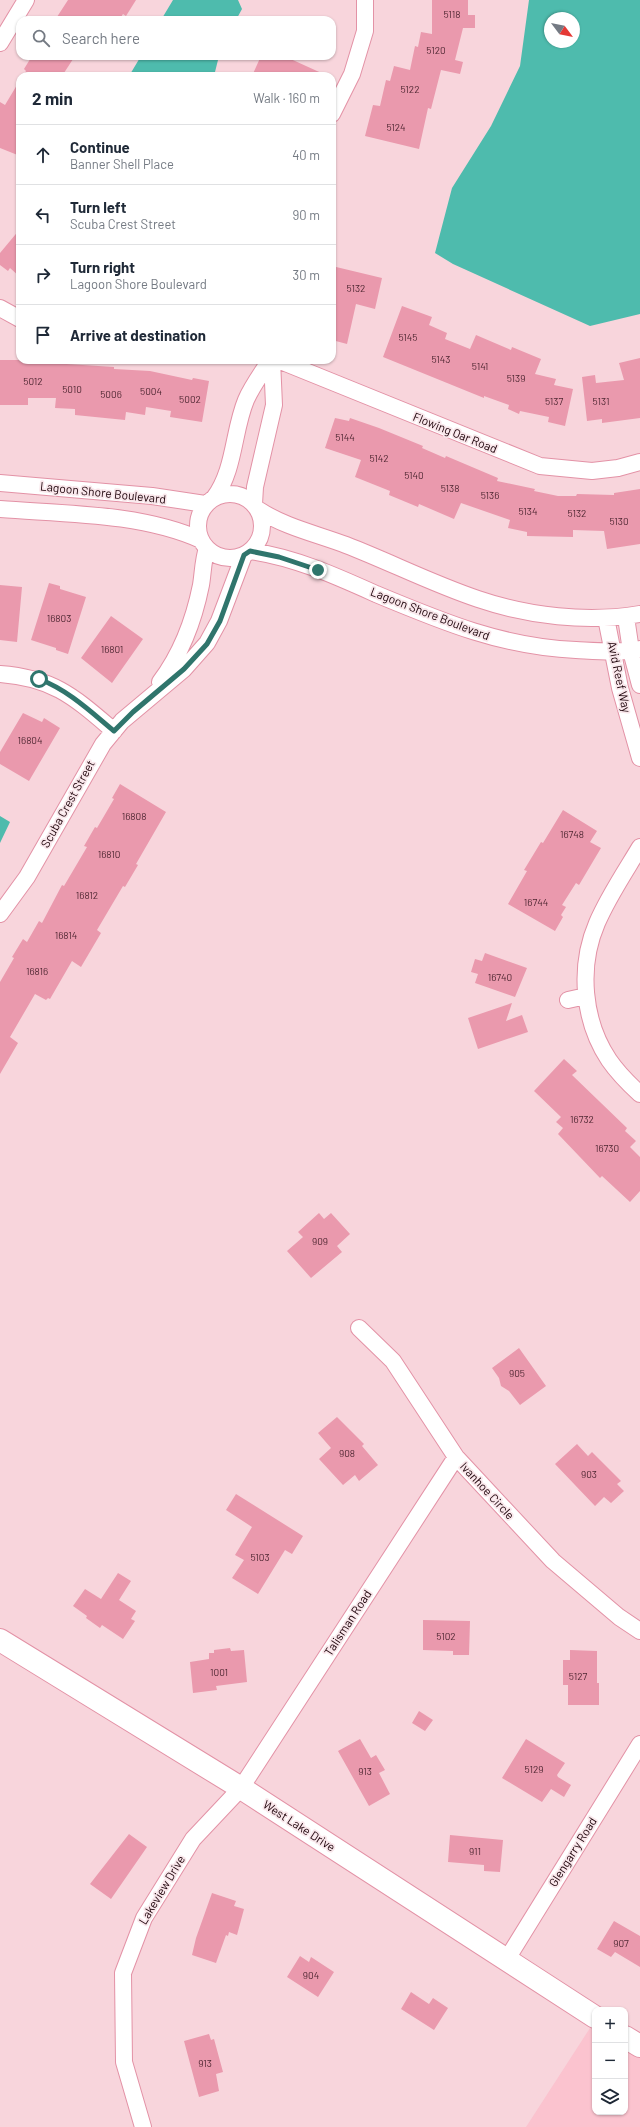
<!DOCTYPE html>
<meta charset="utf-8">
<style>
:root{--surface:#fff;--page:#f2f2f3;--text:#1f2937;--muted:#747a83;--line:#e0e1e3}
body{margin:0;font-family:Barlow,sans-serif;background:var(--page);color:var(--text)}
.controls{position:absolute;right:12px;bottom:12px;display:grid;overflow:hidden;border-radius:8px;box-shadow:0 1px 3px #0004}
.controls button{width:36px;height:36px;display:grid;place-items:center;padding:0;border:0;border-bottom:1px solid var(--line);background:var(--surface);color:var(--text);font:20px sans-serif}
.compass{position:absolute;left:544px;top:12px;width:36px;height:36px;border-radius:50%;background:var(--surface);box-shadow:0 1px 3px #0004;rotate:122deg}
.stop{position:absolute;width:12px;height:12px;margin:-9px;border:3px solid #2f756c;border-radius:50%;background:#fff}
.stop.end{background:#2f756c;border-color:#fff;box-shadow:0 1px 4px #0008}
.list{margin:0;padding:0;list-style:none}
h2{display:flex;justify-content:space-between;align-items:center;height:52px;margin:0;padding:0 16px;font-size:17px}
h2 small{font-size:13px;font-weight:400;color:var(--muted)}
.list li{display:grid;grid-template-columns:26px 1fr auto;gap:12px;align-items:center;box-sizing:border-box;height:60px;padding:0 16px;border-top:1px solid var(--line)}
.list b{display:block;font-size:15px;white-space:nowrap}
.list p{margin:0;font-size:13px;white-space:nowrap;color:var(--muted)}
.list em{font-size:13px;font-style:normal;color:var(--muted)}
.icon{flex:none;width:22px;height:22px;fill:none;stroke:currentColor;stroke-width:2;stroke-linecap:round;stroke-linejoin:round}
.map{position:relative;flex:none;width:640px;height:2127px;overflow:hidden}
.search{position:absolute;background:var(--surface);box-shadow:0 1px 3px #0004;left:16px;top:16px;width:320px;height:44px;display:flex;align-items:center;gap:10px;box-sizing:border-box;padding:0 14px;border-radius:12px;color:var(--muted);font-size:15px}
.panel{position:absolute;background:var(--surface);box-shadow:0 1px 3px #0004;left:16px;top:72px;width:320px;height:292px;border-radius:12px}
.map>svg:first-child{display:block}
.built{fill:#fbc3cf}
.water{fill:#4ebbad;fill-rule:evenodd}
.building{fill:#ea99ad}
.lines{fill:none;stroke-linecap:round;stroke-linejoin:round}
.street-casing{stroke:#e392a6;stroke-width:18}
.secondary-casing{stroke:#e392a6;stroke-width:24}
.street{stroke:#fff;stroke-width:16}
.secondary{stroke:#fff;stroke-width:22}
.route{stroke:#2f756c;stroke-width:5}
.labels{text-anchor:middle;stroke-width:3.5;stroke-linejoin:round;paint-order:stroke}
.number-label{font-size:10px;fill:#502833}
.street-label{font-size:12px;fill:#1d030a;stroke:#f9e7eb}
</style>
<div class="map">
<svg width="640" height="2127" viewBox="0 0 640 2127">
<rect width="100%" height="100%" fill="#f8d5dc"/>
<path class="built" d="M 590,2028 L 595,2031 L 595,2112 L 625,2112 L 625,2049 L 640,2058 L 640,2127 L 526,2127 Z"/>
<path class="water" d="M 173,0 L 238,0 L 242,9 L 236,20 L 161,20 Z
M 529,0 L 640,0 L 640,314 L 590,326 L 453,264 L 435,253 L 452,188 L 491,126 L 520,66 ZM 550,18 L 574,18 L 574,42 L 550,42 Z
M 141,56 L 219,56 L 214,76 L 129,76 Z
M 0,816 L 10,822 L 0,843 Z"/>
<path class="building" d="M 68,0 L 136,0 L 126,16 L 123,14 L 119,20 L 55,20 Z
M 432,0 L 468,0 L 468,15 L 475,15 L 475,28 L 463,28 L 455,60 L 463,62 L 460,74 L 441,70 L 431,109 L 428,108 L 419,149 L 365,136 L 373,105 L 380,106 L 386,80 L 390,81 L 394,66 L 410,70 L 415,46 L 418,47 L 421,32 L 432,34 Z
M 32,56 L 75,56 L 62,76 L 23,76 L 26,71 L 24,69 Z
M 261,56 L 284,56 L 328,76 L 252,76 Z
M 20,80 L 20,156 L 0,148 L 0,102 L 5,105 Z
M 20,229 L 20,277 L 10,268 L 8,271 L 0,265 L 0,253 Z
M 332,266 L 382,278 L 375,309 L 356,304 L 347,344 L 332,340 Z
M 402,306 L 432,317 L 429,325 L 447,333 L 445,339 L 470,349 L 476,335 L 511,350 L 512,347 L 541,359 L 535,374 L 556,379 L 554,385 L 573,389 L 565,426 L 548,422 L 549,417 L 520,411 L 519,414 L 508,409 L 509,405 L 484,396 L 484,398 L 383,357 Z
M 640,358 L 640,418 L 602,423 L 602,419 L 587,421 L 582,377 L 595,375 L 596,383 L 624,380 L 619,363 Z
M 0,360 L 35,360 L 35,362 L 114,367 L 114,369 L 150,371 L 192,380 L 193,378 L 209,381 L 202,422 L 170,417 L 171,411 L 146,407 L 145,415 L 126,412 L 125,420 L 75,415 L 75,409 L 55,408 L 56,398 L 28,398 L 28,405 L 0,405 Z
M 335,418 L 349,421 L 350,418 L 379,428 L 423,446 L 422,448 L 445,458 L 446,456 L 498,478 L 497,481 L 535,489 L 534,491 L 558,496 L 576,496 L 577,494 L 614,495 L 614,493 L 640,489 L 640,544 L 607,549 L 604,531 L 573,530 L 573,537 L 527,536 L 527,532 L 508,528 L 510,520 L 461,503 L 454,519 L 419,504 L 418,507 L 389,495 L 390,491 L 355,477 L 361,460 L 325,448 Z
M 49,583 L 60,586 L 60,589 L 86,597 L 68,654 L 56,650 L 56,648 L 31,640 Z
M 0,585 L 22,587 L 17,642 L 0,640 Z
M 111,616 L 143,639 L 112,683 L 81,658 Z
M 23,713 L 42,722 L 44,718 L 60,728 L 29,781 L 0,764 L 0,752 Z
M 120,784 L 166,812 L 136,864 L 138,865 L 125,887 L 123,886 L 97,930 L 101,933 L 81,967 L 72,961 L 50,999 L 48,998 L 46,1000 L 35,994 L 10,1037 L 18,1043 L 0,1074 L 0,982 L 14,958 L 12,957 L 23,939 L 27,942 L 39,921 L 42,923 L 62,885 L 64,886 L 87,847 L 84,846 L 95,827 L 97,828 L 114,799 L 112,798 Z
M 563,810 L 597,831 L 590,842 L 601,848 L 579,885 L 576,883 L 562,905 L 566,907 L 561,915 L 563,917 L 555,931 L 508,904 L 527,871 L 524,870 L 541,842 L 543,843 Z
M 485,953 L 527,968 L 515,997 L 475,983 L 478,974 L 471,972 L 475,959 L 482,961 Z
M 512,1003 L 506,1021 L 522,1015 L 528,1032 L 478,1049 L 468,1018 Z
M 564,1059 L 577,1071 L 572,1075 L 627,1128 L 625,1131 L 636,1141 L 630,1147 L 640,1157 L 640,1191 L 630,1202 L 602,1176 L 600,1178 L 558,1134 L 563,1128 L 556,1122 L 561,1117 L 534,1091 Z
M 319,1213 L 324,1219 L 331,1213 L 350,1234 L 337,1246 L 342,1252 L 311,1278 L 287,1251 L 303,1237 L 298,1232 Z
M 519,1348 L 546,1386 L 520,1405 L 509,1391 L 501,1386 L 499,1378 L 492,1368 Z
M 337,1417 L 364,1444 L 362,1446 L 378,1465 L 359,1481 L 355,1475 L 343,1485 L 319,1459 L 331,1448 L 318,1433 Z
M 577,1444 L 588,1456 L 592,1452 L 621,1481 L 617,1484 L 624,1491 L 611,1503 L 604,1497 L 595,1506 L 555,1464 Z
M 236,1494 L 303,1536 L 292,1554 L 285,1550 L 258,1594 L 232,1578 L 244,1560 L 235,1555 L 252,1527 L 226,1510 Z
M 118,1573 L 131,1581 L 119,1600 L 136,1611 L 131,1619 L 135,1621 L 123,1639 L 102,1625 L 100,1628 L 86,1618 L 87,1616 L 73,1606 L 85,1589 L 101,1599 Z
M 423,1620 L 470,1621 L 469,1655 L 453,1655 L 453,1651 L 423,1650 Z
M 230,1648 L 231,1651 L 244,1650 L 247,1682 L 216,1686 L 217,1690 L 193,1693 L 190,1662 L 209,1659 L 209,1653 L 214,1653 L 214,1650 Z
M 570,1650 L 597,1651 L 597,1683 L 599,1683 L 599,1705 L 568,1705 L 568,1685 L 563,1685 L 563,1660 L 570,1660 Z
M 419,1711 L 433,1720 L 425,1731 L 412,1723 Z
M 360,1739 L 371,1758 L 376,1755 L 385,1770 L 379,1773 L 390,1794 L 369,1806 L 338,1751 Z
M 526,1739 L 565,1763 L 557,1775 L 558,1777 L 571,1785 L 564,1797 L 551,1789 L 542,1802 L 502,1778 Z
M 129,1834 L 147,1847 L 111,1899 L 90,1884 Z
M 450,1835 L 503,1840 L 500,1872 L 484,1871 L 484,1865 L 448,1862 Z
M 212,1893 L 236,1901 L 234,1906 L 244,1909 L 237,1935 L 229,1932 L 228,1936 L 226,1935 L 216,1963 L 192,1955 L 196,1938 Z
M 614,1921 L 640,1936 L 640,1967 L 615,1952 L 611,1957 L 597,1949 Z
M 300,1956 L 309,1962 L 311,1957 L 334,1972 L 318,1997 L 287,1977 Z
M 411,1992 L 429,2004 L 433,1998 L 448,2008 L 434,2030 L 401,2009 Z
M 209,2034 L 211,2040 L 214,2039 L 223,2072 L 216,2074 L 219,2091 L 199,2097 L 184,2041 Z"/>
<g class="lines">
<defs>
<path id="street" d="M 0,43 L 26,0
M 332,114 L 352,74 L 365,31 L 365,0
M 0,308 L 20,319
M 278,360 L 540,466 L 592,471 L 618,468 L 640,462
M 0,483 L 152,496 L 205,504
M198 526a32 32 0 1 1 64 0a32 32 0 1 1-64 0Z
M 214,498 C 235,470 233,431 246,400 C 252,386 262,373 270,360
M 254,504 L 255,487 L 274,405 L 272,360
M 0,509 C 65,514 141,513 201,540
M 259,510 C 285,527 317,534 346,545 C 390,562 433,584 478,599 C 528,616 587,623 640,614
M 250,551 C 294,557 336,576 376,594 C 443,622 503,647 576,650 C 597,651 619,653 640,649
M 626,617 L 631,651 L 640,685
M 606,618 L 620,688 L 640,758
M 0,674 C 54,678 74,697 114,731
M 160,682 C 181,654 194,620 201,585 C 203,573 203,560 207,548
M 640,847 C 625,872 608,897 597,923 C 578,967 583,1021 609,1060 C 618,1073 629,1084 640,1094
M 0,914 L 27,877 L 103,744 L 122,721 L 184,669 L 207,643 L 219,621 L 244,555
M 568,1000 L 586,996
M 359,1328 L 393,1361 L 456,1457 L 553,1561 L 619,1617 L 640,1631
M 507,1959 L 640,1744
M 143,2127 L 124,2062 L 123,1973 L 144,1918 L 193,1839 L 241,1788 L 456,1457"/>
<path id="secondary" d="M 0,1640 L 241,1788 L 595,2017
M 625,2037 L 640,2046"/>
</defs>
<use href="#street" class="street-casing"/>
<use href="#secondary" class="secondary-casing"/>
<use href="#street" class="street"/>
<use href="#secondary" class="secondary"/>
</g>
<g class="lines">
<path class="route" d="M 39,679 C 68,690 90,711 114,731 L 133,712 L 184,669 L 207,644 L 220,621 L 244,555 L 250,551 L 279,557 L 318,570"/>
</g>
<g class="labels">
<g class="number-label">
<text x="452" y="18">5118</text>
<text x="436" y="54">5120</text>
<text x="410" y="93">5122</text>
<text x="396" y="131">5124</text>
<text x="356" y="292">5132</text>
<text x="408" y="341">5145</text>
<text x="441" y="363">5143</text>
<text x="480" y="370">5141</text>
<text x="516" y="382">5139</text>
<text x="33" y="385">5012</text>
<text x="72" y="393">5010</text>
<text x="151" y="395">5004</text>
<text x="111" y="398">5006</text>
<text x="190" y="403">5002</text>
<text x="554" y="405">5137</text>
<text x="601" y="405">5131</text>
<text x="345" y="441">5144</text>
<text x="379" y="462">5142</text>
<text x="414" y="479">5140</text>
<text x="450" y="492">5138</text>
<text x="490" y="499">5136</text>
<text x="528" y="515">5134</text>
<text x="577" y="517">5132</text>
<text x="619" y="525">5130</text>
<text x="59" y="622">16803</text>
<text x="112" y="653">16801</text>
<text x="30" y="744">16804</text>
<text x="134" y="820">16808</text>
<text x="572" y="838">16748</text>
<text x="109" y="858">16810</text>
<text x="87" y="899">16812</text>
<text x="536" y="906">16744</text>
<text x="66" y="939">16814</text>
<text x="37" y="975">16816</text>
<text x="500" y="981">16740</text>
<text x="582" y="1123">16732</text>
<text x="607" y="1152">16730</text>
<text x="320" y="1245">909</text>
<text x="517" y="1377">905</text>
<text x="347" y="1457">908</text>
<text x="589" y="1478">903</text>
<text x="260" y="1561">5103</text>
<text x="446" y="1640">5102</text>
<text x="219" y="1676">1001</text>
<text x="578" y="1680">5127</text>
<text x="534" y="1773">5129</text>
<text x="365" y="1775">913</text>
<text x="475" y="1855">911</text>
<text x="621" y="1947">907</text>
<text x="311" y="1979">904</text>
<text x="205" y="2067">913</text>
</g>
<g class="street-label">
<text transform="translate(455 433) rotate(22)" y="4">Flowing Oar Road</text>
<text transform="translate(103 493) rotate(6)" y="4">Lagoon Shore Boulevard</text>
<text transform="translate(430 614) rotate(21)" y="4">Lagoon Shore Boulevard</text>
<text transform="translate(619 677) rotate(78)" y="4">Avid Reef Way</text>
<text transform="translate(68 804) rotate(-61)" y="4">Scuba Crest Street</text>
<text transform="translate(487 1491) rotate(47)" y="4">Ivanhoe Circle</text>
<text transform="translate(348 1623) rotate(-57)" y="4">Talisman Road</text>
<text transform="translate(299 1826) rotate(33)" y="4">West Lake Drive</text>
<text transform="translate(573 1852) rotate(-58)" y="4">Glengarry Road</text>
<text transform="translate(162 1890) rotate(-59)" y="4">Lakeview Drive</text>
</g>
</g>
</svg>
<div class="controls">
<button>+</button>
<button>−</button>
<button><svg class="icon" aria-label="layers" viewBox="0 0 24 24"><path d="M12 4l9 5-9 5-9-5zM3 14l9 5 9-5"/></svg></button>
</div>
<svg class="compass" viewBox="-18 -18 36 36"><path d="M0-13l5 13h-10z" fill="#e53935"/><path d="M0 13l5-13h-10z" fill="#747a83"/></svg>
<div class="stop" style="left:39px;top:679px"></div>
<div class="stop end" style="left:318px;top:570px"></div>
<div class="search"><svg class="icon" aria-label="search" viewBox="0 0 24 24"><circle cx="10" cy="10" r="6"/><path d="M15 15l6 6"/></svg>Search here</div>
<section class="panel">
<h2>2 min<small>Walk · 160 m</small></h2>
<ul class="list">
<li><svg class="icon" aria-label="ahead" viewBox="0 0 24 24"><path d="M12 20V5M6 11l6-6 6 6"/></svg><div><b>Continue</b><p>Banner Shell Place</p></div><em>40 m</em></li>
<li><svg class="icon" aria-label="left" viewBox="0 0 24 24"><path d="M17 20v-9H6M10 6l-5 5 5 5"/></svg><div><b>Turn left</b><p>Scuba Crest Street</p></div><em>90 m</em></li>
<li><svg class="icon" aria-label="right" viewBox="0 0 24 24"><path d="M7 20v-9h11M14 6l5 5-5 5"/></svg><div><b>Turn right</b><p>Lagoon Shore Boulevard</p></div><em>30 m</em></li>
<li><svg class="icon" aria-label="arrive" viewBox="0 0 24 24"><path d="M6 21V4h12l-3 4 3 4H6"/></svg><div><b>Arrive at destination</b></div></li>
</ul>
</section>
</div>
